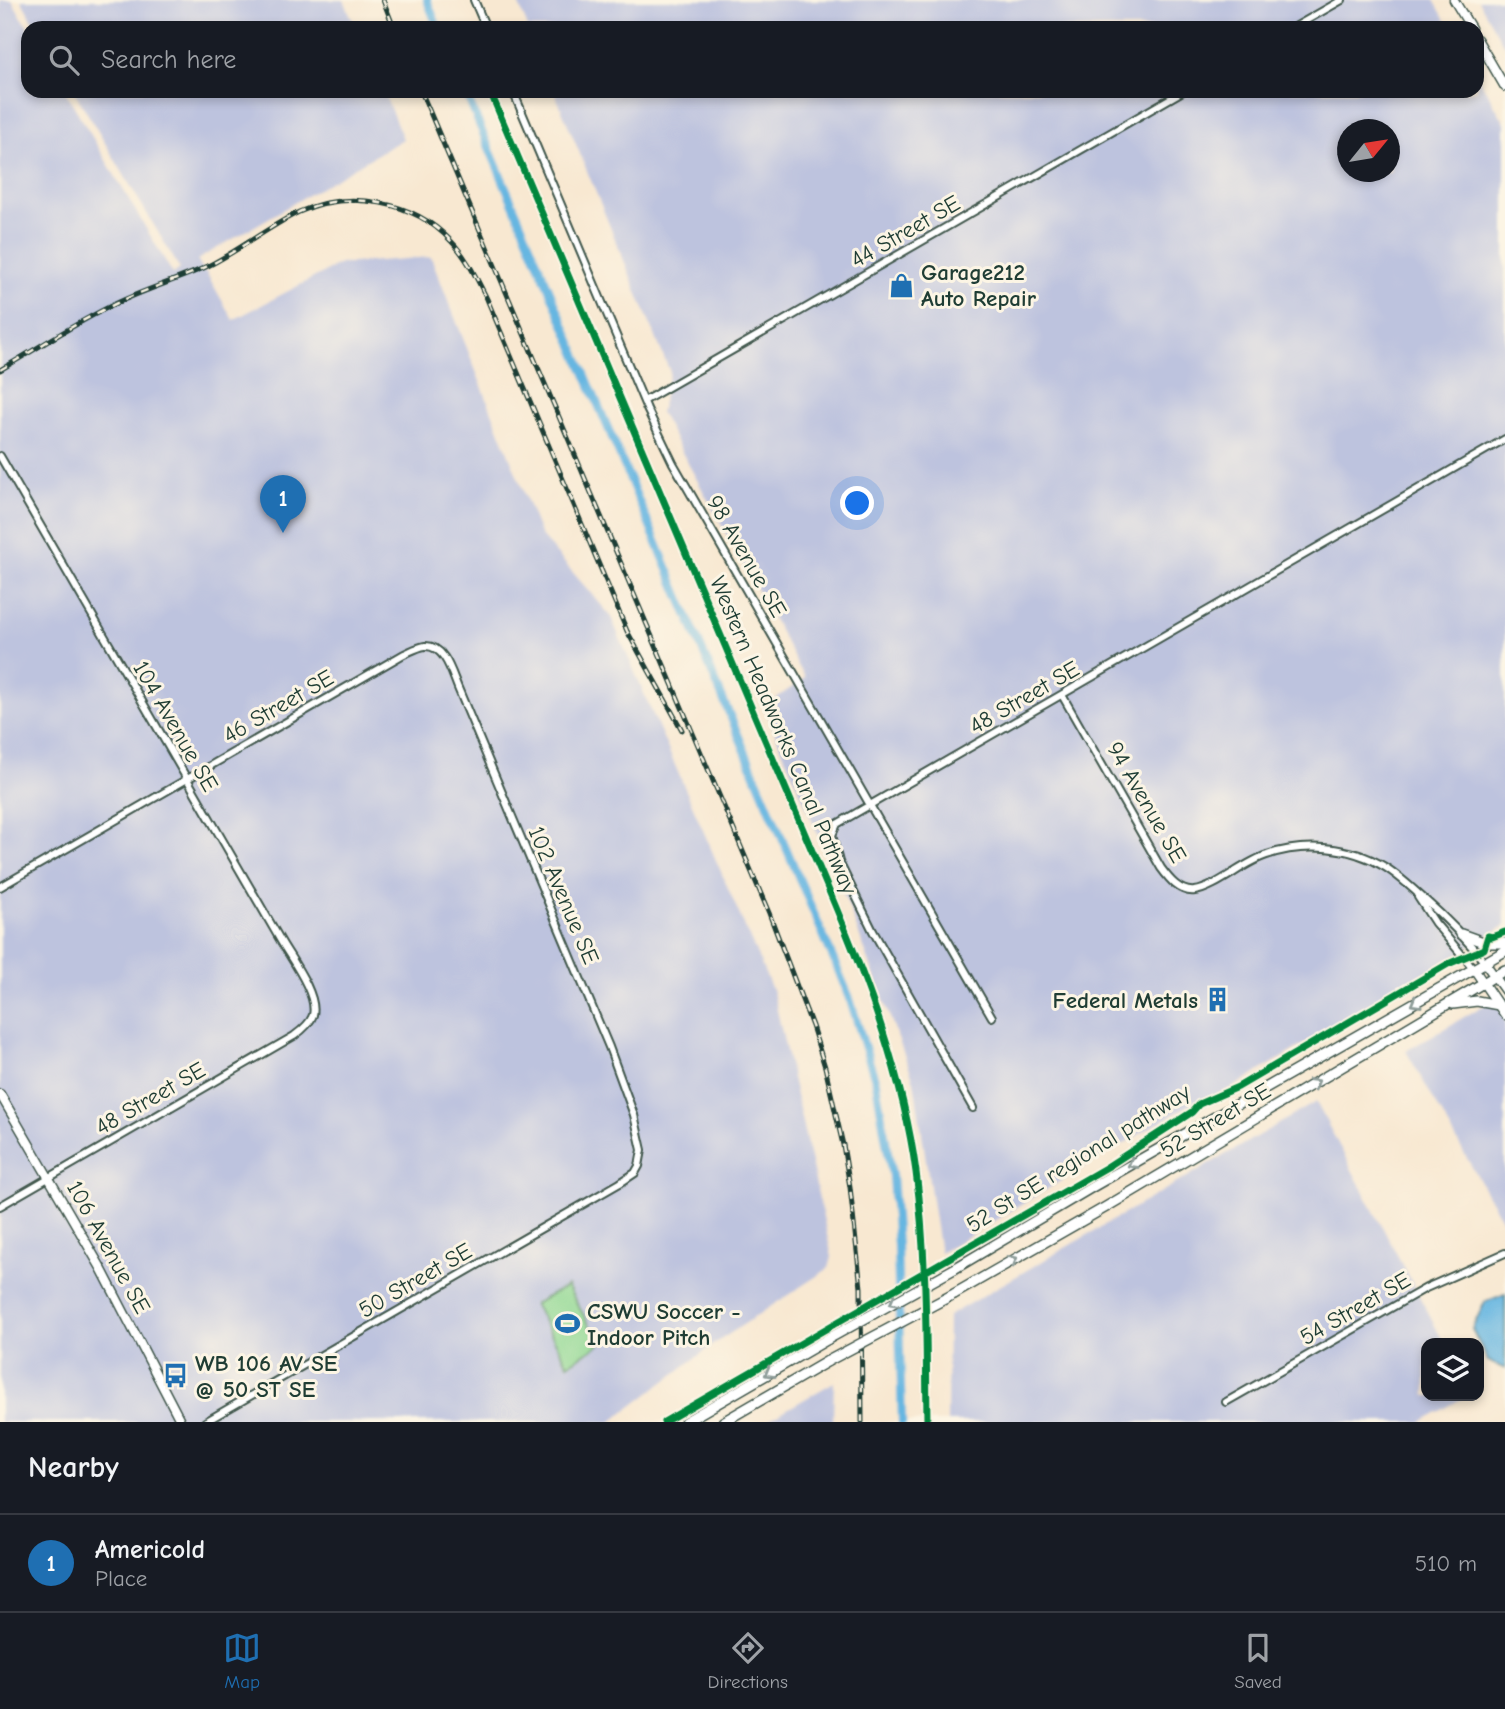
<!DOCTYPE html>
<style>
:root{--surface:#171b24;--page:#20242c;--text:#f1f3f6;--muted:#9ea1a6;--line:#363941;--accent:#1f6fb2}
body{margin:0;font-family:"Comic Neue",sans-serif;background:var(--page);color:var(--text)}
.controls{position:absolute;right:21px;bottom:21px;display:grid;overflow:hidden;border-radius:14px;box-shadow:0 4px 10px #0003}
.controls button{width:63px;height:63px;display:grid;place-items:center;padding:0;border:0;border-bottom:2px solid var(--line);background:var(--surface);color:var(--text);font:35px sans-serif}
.compass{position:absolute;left:1337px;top:119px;width:63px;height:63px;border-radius:50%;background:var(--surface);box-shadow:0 4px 10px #0003;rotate:60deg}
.you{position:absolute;left:858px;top:504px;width:24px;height:24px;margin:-18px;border:5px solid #fff;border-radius:50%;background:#1a73e8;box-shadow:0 0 0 10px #1a73e833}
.badge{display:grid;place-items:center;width:46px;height:46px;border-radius:50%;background:var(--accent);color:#fff;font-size:23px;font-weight:700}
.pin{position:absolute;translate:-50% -58px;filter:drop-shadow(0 2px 4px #0008)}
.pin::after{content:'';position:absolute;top:37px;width:24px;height:21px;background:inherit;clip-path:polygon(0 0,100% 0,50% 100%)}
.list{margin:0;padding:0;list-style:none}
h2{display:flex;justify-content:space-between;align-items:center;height:91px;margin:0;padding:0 28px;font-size:30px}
h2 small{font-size:23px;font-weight:400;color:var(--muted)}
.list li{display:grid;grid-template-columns:46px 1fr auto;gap:21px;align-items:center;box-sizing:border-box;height:98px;padding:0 28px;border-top:2px solid var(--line)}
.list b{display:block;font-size:26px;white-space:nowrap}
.list p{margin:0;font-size:23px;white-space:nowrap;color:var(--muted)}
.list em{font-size:23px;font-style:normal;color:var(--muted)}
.icon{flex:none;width:38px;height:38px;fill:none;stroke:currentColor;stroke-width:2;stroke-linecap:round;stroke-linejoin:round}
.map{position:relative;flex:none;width:1505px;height:1422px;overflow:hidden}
.search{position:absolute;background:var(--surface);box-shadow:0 4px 10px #0003;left:21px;right:21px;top:21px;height:77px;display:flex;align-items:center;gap:18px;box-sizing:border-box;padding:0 24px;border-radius:21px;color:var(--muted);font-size:26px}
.sheet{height:189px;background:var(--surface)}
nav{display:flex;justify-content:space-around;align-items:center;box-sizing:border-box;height:98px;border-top:2px solid var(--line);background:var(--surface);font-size:19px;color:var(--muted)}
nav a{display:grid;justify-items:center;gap:4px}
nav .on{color:var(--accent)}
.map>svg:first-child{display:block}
.industrial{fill:#bdc3de;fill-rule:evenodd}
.green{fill:#90d893;stroke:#588a64;stroke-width:2}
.water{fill:#66b6e1;stroke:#427a8a;stroke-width:2}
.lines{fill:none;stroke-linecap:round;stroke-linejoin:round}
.canal{stroke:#66b6e1;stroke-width:8}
.minor-casing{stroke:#40574c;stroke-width:10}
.tertiary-casing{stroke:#40574c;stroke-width:11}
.secondary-casing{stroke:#40574c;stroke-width:12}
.minor{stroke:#fff;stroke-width:6}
.tertiary{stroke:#fff;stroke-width:8}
.secondary{stroke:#fff;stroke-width:9}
.rail-casing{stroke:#1f3d34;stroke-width:5}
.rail{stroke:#fcf5e5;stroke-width:2.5;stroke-dasharray:8;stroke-linecap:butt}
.secondary-bridge-casing{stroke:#40574c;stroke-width:12;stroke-linecap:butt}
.secondary-bridge{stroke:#fff;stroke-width:9}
.cycleway-casing{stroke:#fcf5e5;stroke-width:11}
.cycleway{stroke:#00873e;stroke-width:7}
.oneway{stroke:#8f9e9a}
.labels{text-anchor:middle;stroke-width:6;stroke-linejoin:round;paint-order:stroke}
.street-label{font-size:23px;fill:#1f3d34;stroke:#fcf5e5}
.poi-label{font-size:23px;font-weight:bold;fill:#1f3d34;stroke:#fcf5e5;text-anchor:start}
</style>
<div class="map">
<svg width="1505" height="1422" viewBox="0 0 1505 1422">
<rect width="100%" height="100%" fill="#fcf5e5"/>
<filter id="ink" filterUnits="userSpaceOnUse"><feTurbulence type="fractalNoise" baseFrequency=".0143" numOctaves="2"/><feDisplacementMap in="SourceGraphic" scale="14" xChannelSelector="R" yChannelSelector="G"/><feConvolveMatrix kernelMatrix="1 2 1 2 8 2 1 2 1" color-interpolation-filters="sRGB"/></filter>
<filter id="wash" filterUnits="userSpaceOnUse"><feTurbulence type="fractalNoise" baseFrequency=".00686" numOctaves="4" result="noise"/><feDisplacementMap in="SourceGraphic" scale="28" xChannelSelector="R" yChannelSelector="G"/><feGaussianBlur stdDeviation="1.57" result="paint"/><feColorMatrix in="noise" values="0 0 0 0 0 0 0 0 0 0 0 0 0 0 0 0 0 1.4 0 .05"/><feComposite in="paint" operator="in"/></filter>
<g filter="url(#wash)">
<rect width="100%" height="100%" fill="#f8e8d1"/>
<path class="industrial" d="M 0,0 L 12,0 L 28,28 L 28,91 L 65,91 L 173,274 L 180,269 L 74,91 L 383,91 L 403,139 L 197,260 L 204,272 L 206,272 L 233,320 L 340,264 L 431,257 L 541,536 L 610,615 L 773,992 L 832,1257 L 829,1268 L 714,1344 L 611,1422 L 0,1422 Z
M 21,0 L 344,0 L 356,28 L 37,28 Z
M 517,0 L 1434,0 L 1450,28 L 528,28 Z
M 1478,0 L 1505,0 L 1505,47 Z
M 1477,75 L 1505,123 L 1505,926 L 1337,1024 L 1232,1088 L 1187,1106 L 940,1253 L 914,1081 L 846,900 L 764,707 L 805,678 L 660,412 L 670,372 L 554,91 L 1477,91 ZM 1348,130 L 1390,130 L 1390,172 L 1348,172 Z
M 1505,993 L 1505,1225 L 1406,1051 Z
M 1316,1102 L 1444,1343 L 1426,1343 L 1426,1396 L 1466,1396 L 1421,1422 L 947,1422 L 948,1316 Z
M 834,1382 L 833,1422 L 765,1422 Z"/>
<path class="green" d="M 567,1286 L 600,1344 L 568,1364 L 534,1304 Z"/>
<path class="water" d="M 1505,1294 L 1505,1369 L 1488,1361 L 1472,1329 L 1485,1302 Z"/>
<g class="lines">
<path class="canal" d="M 427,0 L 438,28
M 465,91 L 849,996 L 876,1083 L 892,1176 L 897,1245 L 902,1422"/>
</g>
</g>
<g filter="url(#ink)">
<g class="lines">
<defs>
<path id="minor" d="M 474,0 L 486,28
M 1293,28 L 1342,0
M 513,91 L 647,409 L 673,463 L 992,1017
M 644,401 L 1183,91
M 0,456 L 282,943 C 292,960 318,995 313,1015 C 310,1024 301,1031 294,1036 L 0,1206
M 1062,695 L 1161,868 C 1169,879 1180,893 1195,891 C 1216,888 1244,862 1267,855 C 1304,842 1351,846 1385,867 C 1398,875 1411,887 1422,897 C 1446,918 1466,938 1485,963
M 0,887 L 404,654 C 411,651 418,647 425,646 C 445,645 452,674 458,688 L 609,1047 L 634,1115 L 642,1150 L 639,1166 L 635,1173 L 620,1183 L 205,1422
M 1418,897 L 1435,923 L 1474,969
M 973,1108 L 873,931 L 839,862 L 832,835 L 837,824 L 1505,439
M 1226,1402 L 1426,1288 L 1505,1253"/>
<path id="tertiary" d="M 1454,0 L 1471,28
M 1477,39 L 1505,87
M 1485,963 L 1505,991
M 1474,969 L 1505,1015
M 0,1094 L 101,1268 L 181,1422"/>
<path id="secondary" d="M 1461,934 L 1486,943 L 1505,943
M 1453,1004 L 1477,1001 L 1499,1005
M 954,1269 L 1094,1186 L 1505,951
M 954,1294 L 1106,1207 L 1505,970
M 685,1422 L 828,1339
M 723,1422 L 828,1361"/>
</defs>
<use href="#minor" class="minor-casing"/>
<use href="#tertiary" class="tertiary-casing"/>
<use href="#secondary" class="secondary-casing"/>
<use href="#minor" class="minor"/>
<use href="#tertiary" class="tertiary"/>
<use href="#secondary" class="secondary"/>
<defs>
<path id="rail" d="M 383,0 L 394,28
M 421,91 L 769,913 L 812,1026 L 825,1067 L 843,1145 L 850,1187 L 861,1288 L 862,1422
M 0,370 C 38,348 75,323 115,304 C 145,289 178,280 208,266 C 240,250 268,227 299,212 C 349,189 414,201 451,241 C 467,257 477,279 487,299 L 627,631 L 682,730"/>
</defs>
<use href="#rail" class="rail-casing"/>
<use href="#rail" class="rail"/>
<defs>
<path id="secondary-bridge" d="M 828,1339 L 954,1269
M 828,1361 L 954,1294"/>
</defs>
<use href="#secondary-bridge" class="secondary-bridge-casing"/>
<use href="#secondary-bridge" class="secondary-bridge"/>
<defs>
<path id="cycleway" d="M 490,91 L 832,898 C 869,986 903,1076 916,1172 C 927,1255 926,1339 927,1422
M 664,1422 L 1107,1167 L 1192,1112 L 1199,1104 L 1238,1087 L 1448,964 L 1484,949 L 1488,936 L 1492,937 L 1505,932"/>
</defs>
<use href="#cycleway" class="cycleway-casing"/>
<use href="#cycleway" class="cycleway"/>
</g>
<defs><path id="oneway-chevron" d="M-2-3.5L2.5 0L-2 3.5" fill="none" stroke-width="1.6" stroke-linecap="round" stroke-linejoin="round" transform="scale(1.75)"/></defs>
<g class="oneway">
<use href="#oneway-chevron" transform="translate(1415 1003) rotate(150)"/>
<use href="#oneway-chevron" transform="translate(1315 1083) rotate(-31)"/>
<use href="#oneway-chevron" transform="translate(1132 1164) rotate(150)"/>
<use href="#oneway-chevron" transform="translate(1013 1260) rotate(-30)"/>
<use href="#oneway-chevron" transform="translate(894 1302) rotate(151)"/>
<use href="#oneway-chevron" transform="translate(769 1373) rotate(150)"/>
</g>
</g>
<defs>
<symbol id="shop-bare" viewBox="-9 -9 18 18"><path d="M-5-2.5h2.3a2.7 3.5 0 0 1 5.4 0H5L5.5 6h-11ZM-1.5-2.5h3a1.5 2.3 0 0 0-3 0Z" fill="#1f6fb2" stroke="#fcf5e5" stroke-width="2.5" paint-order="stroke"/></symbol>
<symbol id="building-bare" viewBox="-9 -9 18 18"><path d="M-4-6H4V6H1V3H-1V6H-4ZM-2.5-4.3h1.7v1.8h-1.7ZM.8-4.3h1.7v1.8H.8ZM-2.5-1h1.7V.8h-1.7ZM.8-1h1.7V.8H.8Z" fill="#1f6fb2" stroke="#fcf5e5" stroke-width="2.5" paint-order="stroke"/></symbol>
<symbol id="stadium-bare" viewBox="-9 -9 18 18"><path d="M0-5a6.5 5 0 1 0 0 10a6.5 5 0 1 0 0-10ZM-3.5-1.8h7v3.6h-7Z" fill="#1f6fb2" stroke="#fcf5e5" stroke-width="2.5" paint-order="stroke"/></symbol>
<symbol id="bus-bare" viewBox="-9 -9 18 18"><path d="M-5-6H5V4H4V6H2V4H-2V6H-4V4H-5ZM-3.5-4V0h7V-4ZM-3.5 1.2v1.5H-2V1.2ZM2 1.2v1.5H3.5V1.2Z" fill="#1f6fb2" stroke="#fcf5e5" stroke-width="2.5" paint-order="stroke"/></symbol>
</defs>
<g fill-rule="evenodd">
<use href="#shop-bare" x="884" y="268" width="35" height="35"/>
<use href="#building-bare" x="1200" y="982" width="35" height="35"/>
<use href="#stadium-bare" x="550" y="1306" width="35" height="35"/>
<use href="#bus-bare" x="158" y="1358" width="35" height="35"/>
</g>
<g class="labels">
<g class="street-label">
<text transform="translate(905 231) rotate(-30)" y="8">44 Street SE</text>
<text transform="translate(747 556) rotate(60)" y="8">98 Avenue SE</text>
<text transform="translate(1024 697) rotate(-30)" y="8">48 Street SE</text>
<text transform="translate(278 706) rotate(-30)" y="8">46 Street SE</text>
<text transform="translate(176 726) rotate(60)" y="8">104 Avenue SE</text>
<text transform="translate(784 735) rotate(67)" y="8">Western Headworks Canal Pathway</text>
<text transform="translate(1147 802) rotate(60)" y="8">94 Avenue SE</text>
<text transform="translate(564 895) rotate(67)" y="8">102 Avenue SE</text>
<text transform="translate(150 1098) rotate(-30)" y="8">48 Street SE</text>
<text transform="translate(1215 1120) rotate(-31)" y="8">52 Street SE</text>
<text transform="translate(1078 1158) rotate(-32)" y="8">52 St SE regional pathway</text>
<text transform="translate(109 1247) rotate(61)" y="8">106 Avenue SE</text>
<text transform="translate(415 1280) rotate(-30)" y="8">50 Street SE</text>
<text transform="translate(1355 1308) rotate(-30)" y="8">54 Street SE</text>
</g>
<g class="poi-label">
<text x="921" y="280">Garage212<tspan x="921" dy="26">Auto Repair</tspan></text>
<text x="1198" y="1008" text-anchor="end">Federal Metals</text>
<text x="587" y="1319">CSWU Soccer -<tspan x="587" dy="26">Indoor Pitch</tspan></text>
<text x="195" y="1371">WB 106 AV SE<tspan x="195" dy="26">@ 50 ST SE</tspan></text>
</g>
</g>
</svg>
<div class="controls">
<button><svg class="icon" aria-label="layers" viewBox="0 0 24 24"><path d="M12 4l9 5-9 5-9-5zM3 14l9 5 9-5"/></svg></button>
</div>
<svg class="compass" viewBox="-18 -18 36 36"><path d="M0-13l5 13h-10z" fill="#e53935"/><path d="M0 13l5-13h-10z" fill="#9ea1a6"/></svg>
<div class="you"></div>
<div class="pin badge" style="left:283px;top:533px">1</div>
<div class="search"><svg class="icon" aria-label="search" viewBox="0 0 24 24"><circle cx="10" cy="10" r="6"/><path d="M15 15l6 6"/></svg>Search here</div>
</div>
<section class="sheet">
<h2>Nearby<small></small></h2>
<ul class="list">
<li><span class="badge">1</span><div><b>Americold</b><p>Place</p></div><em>510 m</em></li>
</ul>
</section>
<nav>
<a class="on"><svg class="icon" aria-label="map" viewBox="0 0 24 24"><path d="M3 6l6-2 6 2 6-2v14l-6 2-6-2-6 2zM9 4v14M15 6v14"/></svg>Map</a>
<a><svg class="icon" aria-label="directions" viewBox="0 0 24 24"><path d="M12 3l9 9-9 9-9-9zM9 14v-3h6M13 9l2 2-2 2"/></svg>Directions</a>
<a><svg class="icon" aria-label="saved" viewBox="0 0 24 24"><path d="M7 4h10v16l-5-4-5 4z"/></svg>Saved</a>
</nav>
